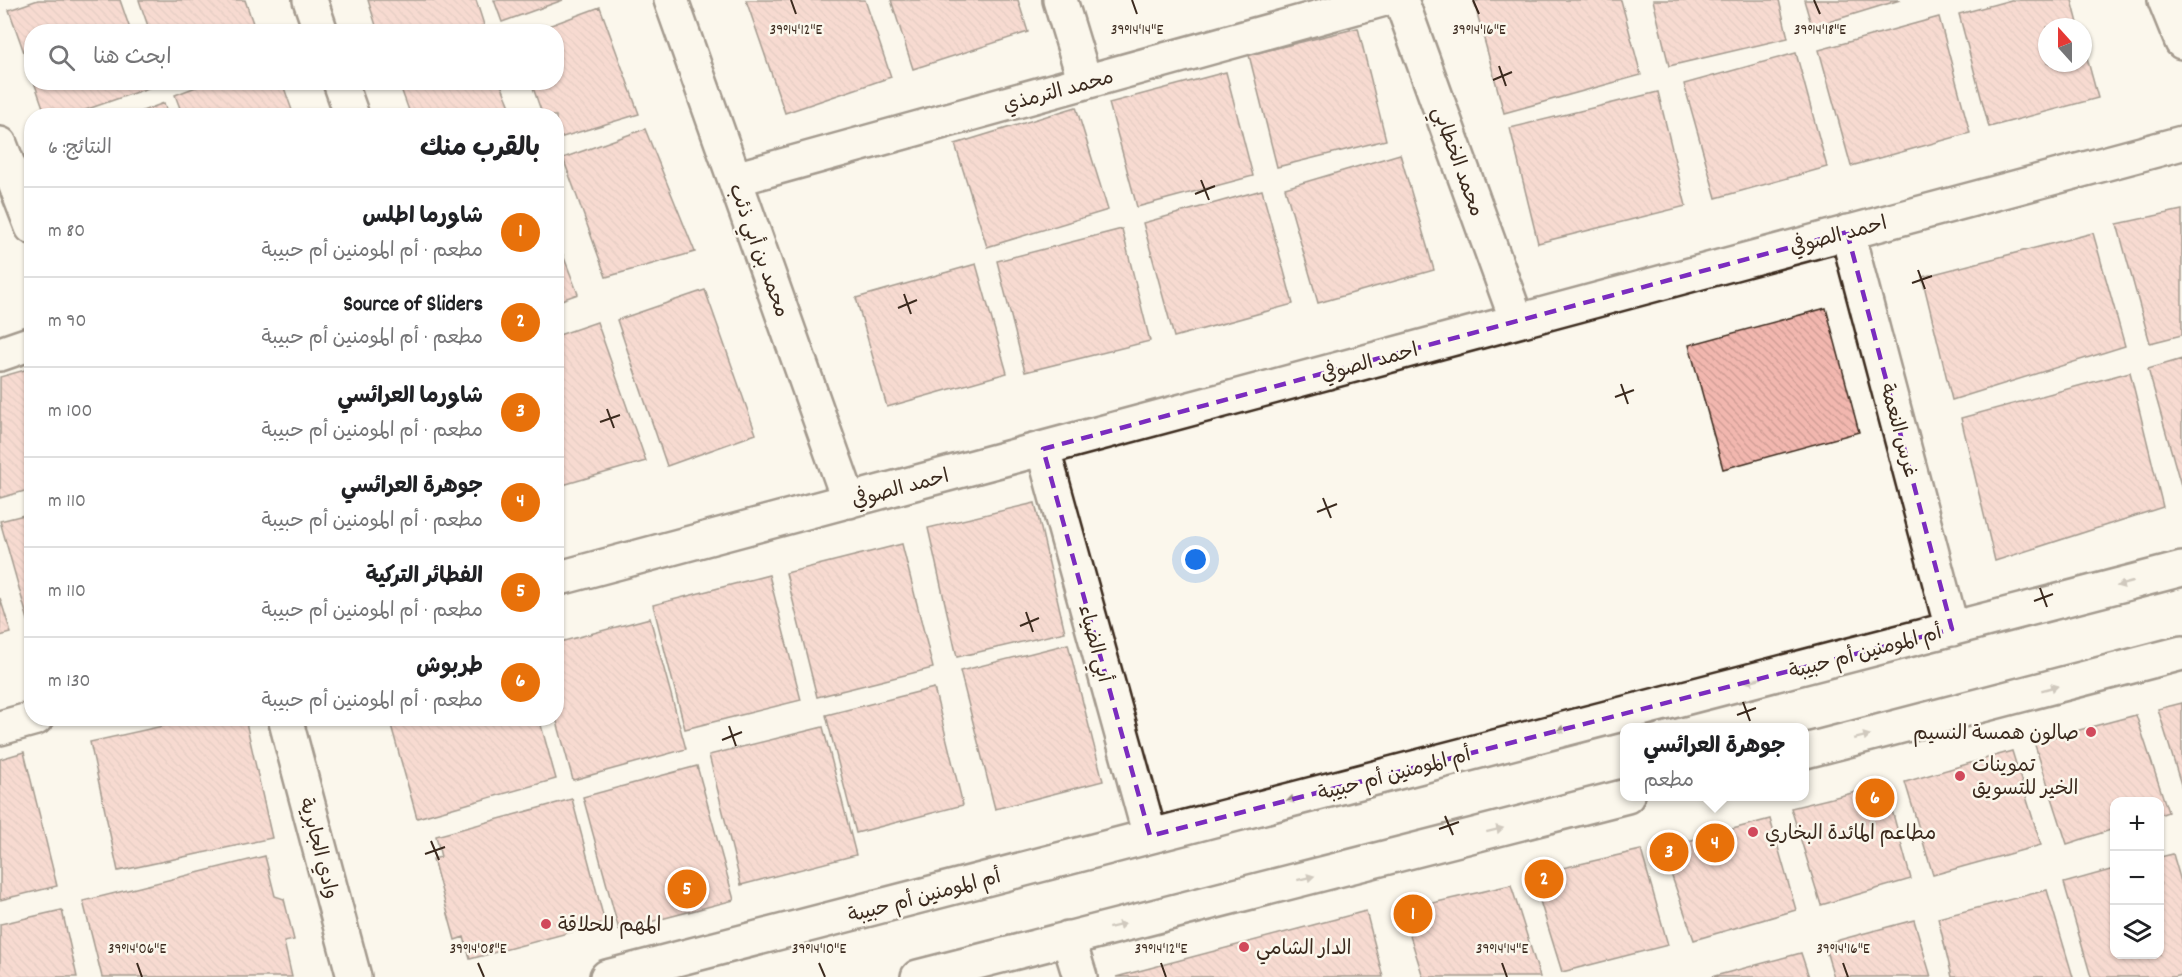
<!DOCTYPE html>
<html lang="ar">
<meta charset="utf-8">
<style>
:root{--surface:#fff;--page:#f2f2f2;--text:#202124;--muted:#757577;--line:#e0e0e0;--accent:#7c3aed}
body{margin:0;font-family:Dekko,"Playpen Sans Arabic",sans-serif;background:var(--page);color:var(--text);direction:rtl}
.controls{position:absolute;right:18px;bottom:18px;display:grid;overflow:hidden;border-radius:12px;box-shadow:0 2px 4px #0004}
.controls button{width:54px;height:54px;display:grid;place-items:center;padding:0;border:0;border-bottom:2px solid var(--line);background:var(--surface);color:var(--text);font:30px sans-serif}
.compass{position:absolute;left:2038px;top:18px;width:54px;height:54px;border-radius:50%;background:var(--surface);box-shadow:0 2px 4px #0004;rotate:339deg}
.you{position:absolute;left:1196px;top:560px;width:21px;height:21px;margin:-15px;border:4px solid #fff;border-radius:50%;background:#1a73e8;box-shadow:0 0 0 9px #1a73e833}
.badge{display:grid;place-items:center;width:39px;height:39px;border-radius:50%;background:var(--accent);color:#fff;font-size:20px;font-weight:700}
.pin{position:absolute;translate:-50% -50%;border:3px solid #fff;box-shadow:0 2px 6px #0006}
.popup{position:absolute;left:1620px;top:723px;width:189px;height:78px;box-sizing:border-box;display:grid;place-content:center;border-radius:12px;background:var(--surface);filter:drop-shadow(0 2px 4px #0005);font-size:20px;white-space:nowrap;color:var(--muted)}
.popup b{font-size:22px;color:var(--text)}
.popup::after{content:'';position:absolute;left:50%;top:100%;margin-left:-12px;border:12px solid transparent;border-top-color:var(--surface)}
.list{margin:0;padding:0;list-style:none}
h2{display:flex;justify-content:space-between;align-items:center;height:78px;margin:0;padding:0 24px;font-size:26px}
h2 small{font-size:20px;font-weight:400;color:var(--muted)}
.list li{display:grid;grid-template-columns:39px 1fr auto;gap:18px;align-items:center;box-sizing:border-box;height:90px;padding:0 24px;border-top:2px solid var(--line)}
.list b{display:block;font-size:22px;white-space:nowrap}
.list p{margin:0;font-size:20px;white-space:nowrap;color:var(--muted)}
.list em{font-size:20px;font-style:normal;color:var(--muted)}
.icon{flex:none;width:33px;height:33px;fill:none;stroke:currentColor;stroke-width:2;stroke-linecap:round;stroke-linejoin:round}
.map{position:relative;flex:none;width:2182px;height:977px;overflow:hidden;direction:ltr}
.search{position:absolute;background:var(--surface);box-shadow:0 2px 4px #0004;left:24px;top:24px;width:540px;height:66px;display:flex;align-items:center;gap:15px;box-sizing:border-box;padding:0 21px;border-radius:24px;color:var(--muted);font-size:22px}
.panel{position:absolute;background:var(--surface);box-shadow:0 2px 4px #0004;left:24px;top:108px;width:540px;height:618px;border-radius:24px;direction:rtl}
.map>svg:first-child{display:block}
.building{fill:url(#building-back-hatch);stroke:#3b2a1e;stroke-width:1.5}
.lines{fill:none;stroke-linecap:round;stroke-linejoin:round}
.minor-casing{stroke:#3b2a1e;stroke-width:38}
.minor{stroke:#fbf7ec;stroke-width:33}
.oneway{fill:#9b9085}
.marked{fill:none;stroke:#7b2cbf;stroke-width:4.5;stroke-dasharray:12 8;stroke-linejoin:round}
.ticks{fill:none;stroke:#3b2a1e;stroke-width:2}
.poi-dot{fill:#d1495b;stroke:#fbf7ec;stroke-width:2}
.labels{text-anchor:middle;stroke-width:5;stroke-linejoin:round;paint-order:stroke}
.street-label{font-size:20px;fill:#3b2a1e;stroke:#fbf7ec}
.poi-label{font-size:20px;fill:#3b2a1e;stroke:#fbf7ec;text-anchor:start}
.ticks-label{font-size:15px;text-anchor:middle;fill:#3b2a1e;stroke:#fbf7ec;stroke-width:5;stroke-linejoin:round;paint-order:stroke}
</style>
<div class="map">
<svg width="2182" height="977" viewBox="0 0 2182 977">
<defs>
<pattern id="building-back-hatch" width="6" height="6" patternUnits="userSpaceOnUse" patternTransform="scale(1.5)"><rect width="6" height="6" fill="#f2b7af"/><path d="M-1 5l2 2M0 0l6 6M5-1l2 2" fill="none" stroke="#d09e96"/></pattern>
</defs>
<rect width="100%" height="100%" fill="#fbf7ec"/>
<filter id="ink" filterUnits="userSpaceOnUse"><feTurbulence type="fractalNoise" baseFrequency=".0167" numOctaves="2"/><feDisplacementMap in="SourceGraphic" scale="12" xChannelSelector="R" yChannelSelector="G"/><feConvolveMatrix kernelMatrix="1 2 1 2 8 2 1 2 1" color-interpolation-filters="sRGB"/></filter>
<g filter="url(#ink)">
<path class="building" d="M 38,0 L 120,0 L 131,32 L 32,32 L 32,75 L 9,10 Z
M 139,0 L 245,0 L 256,32 L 150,32 Z
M 368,0 L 476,0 L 484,25 L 466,32 L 378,32 Z
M 494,0 L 563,0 L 502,22 Z
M 746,0 L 865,0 L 891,77 L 785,113 Z
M 891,0 L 1018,0 L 1028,32 L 913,69 Z
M 1480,0 L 1621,0 L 1641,75 L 1504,113 L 1474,2 Z
M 1653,0 L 1779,0 L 1788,38 L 1669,66 Z
M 1804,0 L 1900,0 L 1812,27 Z
M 2011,0 L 2072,0 L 2079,27 L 2047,27 L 2047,63 L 2083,63 L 2083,43 L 2098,98 L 1989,127 L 1959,14 Z
M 600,7 L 639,114 L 556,139 L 556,116 L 543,116 L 531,82 L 556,82 L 556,32 L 532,32 Z
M 1939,17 L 1970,133 L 1851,166 L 1819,50 Z
M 1358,28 L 1386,140 L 1277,167 L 1249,55 Z
M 1796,53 L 1827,167 L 1716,198 L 1684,84 Z
M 1226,72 L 1253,176 L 1137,207 L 1109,103 Z
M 34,82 L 149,82 L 151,87 L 68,116 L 46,116 Z
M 209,82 L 282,82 L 294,116 L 183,116 L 175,95 Z
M 402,82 L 500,82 L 514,116 L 411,116 L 399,83 Z
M 1658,92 L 1686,206 L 1538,243 L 1510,128 Z
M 164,103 L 168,116 L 129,116 Z
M 1076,107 L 1108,210 L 987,247 L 955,144 Z
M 645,129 L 695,252 L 606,277 L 563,158 Z
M 1400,154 L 1434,270 L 1318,303 L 1285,188 Z
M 1262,190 L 1293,304 L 1174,337 L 1143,223 Z
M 2182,210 L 2182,335 L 2150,343 L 2117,224 Z
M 1122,229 L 1150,341 L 1025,372 L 997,261 Z
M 2093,233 L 2125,346 L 1952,400 L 1922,277 Z
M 556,237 L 578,294 L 556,302 Z
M 976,264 L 1007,373 L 887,407 L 856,298 Z
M 705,290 L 756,434 L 667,466 L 617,320 Z
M 1826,308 L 1859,432 L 1723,469 L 1689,345 Z
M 597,322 L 646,461 L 556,487 L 556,336 Z
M 2182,359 L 2182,489 L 2148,369 Z
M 32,368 L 32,489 L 0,498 L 0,377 Z
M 2130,372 L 2163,507 L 1995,561 L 1961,418 Z
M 1035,503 L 1065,632 L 957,657 L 928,528 Z
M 32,513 L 32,626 L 30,627 L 0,521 Z
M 902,544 L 933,668 L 817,697 L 786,573 Z
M 769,575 L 801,700 L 685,729 L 653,605 Z
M 0,598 L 11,633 L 0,636 Z
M 650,618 L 686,749 L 573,780 L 556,718 L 556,643 Z
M 1068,644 L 1103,781 L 995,809 L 960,671 Z
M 934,688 L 963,805 L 856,833 L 826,715 Z
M 2182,703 L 2182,788 L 2158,709 Z
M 2136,715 L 2168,812 L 2160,815 L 2160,802 L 2114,802 L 2114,829 L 2067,844 L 2034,742 Z
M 199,718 L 245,718 L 272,838 L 118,871 L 90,742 Z
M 389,718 L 539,718 L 556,779 L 417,818 Z
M 823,727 L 856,855 L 741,885 L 709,755 Z
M 2012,751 L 2041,845 L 1933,875 L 1905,782 Z
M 24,752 L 57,886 L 0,900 L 0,759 Z
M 697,766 L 734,900 L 619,930 L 583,797 Z
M 1885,785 L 1911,879 L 1821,905 L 1791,808 Z
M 572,799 L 605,923 L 470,959 L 464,937 L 455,940 L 433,859 L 441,857 L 436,836 Z
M 1770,819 L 1796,910 L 1694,940 L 1662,848 Z
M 1641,850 L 1668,945 L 1562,972 L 1532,875 Z
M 2173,854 L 2182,885 L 2182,975 L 2174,977 L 2091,977 L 2064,883 L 2114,869 L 2114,954 L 2160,954 L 2160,857 Z
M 265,856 L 275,896 L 284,899 L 294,940 L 284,942 L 292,977 L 102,977 L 83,901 Z
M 1511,885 L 1540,977 L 1423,977 L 1402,910 Z
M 2047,890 L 2073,977 L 1952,977 L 1938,918 Z
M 62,910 L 77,977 L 0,977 L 0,924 Z
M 1366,911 L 1383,977 L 1116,977 Z
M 1914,920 L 1931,977 L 1834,977 L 1824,944 Z
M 1801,953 L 1809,977 L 1711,977 Z"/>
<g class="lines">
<defs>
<path id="minor" d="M 310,0 L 321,32
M 671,0 L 849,501
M 1060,0 L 1085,82
M 1401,0 L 1517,321
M 2165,0 L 2182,42
M 340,82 L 352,116
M 0,144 L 32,227
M 735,179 L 1381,0
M 1847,232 L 1952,629
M 0,354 L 32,343
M 1043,449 L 1150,836
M 556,579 L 2182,143
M 285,718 L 354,977
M 0,728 L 36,718
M 1805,751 L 2182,653
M 1068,938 L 1080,977
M 607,977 L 2182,569
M 918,977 L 1627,796"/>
</defs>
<use href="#minor" class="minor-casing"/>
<use href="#minor" class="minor"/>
</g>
<defs><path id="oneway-solid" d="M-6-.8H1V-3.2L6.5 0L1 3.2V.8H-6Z" transform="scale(1.5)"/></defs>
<g class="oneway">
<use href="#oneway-solid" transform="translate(2125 584) rotate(165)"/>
<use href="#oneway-solid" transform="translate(1754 680) rotate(165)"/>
<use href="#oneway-solid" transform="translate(2050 688) rotate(-15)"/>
<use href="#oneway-solid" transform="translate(1565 729) rotate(165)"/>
<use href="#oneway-solid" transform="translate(1862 737) rotate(-14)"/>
<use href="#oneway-solid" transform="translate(1295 799) rotate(165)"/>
<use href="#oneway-solid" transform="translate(1495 830) rotate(-14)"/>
<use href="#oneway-solid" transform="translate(1306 878) rotate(-14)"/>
<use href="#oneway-solid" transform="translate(1117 926) rotate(-14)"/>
</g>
</g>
<path d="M0 0H2182V977H0ZM 1847,232 L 1952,629 L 1150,836 L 1043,449 Z" fill="#fbf7ec" fill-opacity=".55" fill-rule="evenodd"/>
<path class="marked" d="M 1847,232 L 1952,629 L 1150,836 L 1043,449 Z"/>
<path class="ticks" d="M 791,0 L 796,14M 1132,0 L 1137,14M 1473,0 L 1479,14M 1814,0 L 1820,14M 1499,66 L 1506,86M 1493,80 L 1512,72M 1201,180 L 1209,200M 1195,194 L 1215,186M 1918,270 L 1925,289M 1912,283 L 1932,276M 904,294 L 911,314M 898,308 L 917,300M 1621,384 L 1628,404M 1615,397 L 1634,390M 607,409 L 614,428M 600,422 L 620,415M 1323,498 L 1331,518M 1317,512 L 1337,504M 2040,588 L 2047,607M 2034,601 L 2053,594M 1026,612 L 1033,632M 1020,626 L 1039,618M 1743,702 L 1750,721M 1737,715 L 1756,708M 729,726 L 736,746M 722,740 L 742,732M 1445,816 L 1453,835M 1439,829 L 1459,822M 431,841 L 439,860M 425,854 L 445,847M 137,963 L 142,977M 478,963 L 484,977M 819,963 L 825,977M 1161,963 L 1166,977M 1502,963 L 1507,977M 1843,963 L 1848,977"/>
<g class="poi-dot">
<circle cx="2091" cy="732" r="6"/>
<circle cx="1960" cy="776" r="6"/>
<circle cx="1753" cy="832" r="6"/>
<circle cx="546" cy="924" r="6"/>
<circle cx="1244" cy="947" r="6"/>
</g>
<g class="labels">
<g class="street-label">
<text transform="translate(1058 90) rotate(-15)" y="7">محمد الترمذي</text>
<text transform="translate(1459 161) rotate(70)" y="7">محمد الخطابي</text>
<text transform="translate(1838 234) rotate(-15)" y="7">احمد الصوفي</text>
<text transform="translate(760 250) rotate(70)" y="7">محمد بن أبي ذئب</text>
<text transform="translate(1369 361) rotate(-15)" y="7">احمد الصوفي</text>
<text transform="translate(1900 430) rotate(75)" y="7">غرس النعمة</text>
<text transform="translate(900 487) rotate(-15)" y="7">احمد الصوفي</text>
<text transform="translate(1096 643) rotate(75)" y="7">أبي الضياء</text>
<text transform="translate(1865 651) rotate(-15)" y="7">أم المومنين أم حبيبة</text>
<text transform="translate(1394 773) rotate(-15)" y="7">أم المومنين أم حبيبة</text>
<text transform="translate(320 848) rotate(75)" y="7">وادي الجابرية</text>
<text transform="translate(924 895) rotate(-15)" y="7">أم المومنين أم حبيبة</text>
</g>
<g class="poi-label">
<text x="2079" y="739" text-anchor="end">صالون همسة النسيم</text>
<text x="1972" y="771">تموينات<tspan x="1972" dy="23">الخير للتسويق</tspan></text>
<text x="1765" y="839">مطاعم المائدة البخاري</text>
<text x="558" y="931">المهم للحلاقة</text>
<text x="1256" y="954">الدار الشامي</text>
</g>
</g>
<g class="ticks-label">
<text x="796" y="34">39°14'12"E</text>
<text x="1137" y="34">39°14'14"E</text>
<text x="1479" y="34">39°14'16"E</text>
<text x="1820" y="34">39°14'18"E</text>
<text x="137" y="953">39°14'06"E</text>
<text x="478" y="953">39°14'08"E</text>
<text x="819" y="953">39°14'10"E</text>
<text x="1161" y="953">39°14'12"E</text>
<text x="1502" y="953">39°14'14"E</text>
<text x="1843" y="953">39°14'16"E</text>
</g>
</svg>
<div class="controls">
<button>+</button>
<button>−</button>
<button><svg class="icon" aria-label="layers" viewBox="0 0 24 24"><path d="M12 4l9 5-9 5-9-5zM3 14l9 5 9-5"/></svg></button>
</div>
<svg class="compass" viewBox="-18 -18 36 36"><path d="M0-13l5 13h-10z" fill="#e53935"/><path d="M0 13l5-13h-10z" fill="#757577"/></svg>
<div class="you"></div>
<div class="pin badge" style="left:1413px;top:914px;background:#e8710a">1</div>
<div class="pin badge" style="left:1544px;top:879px;background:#e8710a">2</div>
<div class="pin badge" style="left:1669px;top:852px;background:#e8710a">3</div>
<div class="pin badge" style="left:1715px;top:843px;background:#e8710a">4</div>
<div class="popup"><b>جوهرة العرائسي</b>مطعم</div>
<div class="pin badge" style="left:687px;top:889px;background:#e8710a">5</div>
<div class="pin badge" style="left:1875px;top:798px;background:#e8710a">6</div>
<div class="search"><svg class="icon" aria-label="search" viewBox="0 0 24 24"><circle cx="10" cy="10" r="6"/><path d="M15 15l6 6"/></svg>ابحث هنا</div>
<section class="panel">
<h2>بالقرب منك<small>النتائج: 6</small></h2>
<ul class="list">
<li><span class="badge" style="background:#e8710a">1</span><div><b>شاورما اطلس</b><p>مطعم · أم المومنين أم حبيبة</p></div><em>80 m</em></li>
<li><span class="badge" style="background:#e8710a">2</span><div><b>Source of Sliders</b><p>مطعم · أم المومنين أم حبيبة</p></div><em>90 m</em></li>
<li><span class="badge" style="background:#e8710a">3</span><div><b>شاورما العرائسي</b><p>مطعم · أم المومنين أم حبيبة</p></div><em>100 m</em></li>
<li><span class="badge" style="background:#e8710a">4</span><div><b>جوهرة العرائسي</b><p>مطعم · أم المومنين أم حبيبة</p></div><em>110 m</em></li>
<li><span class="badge" style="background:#e8710a">5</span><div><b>الفطائر التركية</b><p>مطعم · أم المومنين أم حبيبة</p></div><em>110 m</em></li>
<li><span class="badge" style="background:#e8710a">6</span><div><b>طربوش</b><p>مطعم · أم المومنين أم حبيبة</p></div><em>130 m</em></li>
</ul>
</section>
</div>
